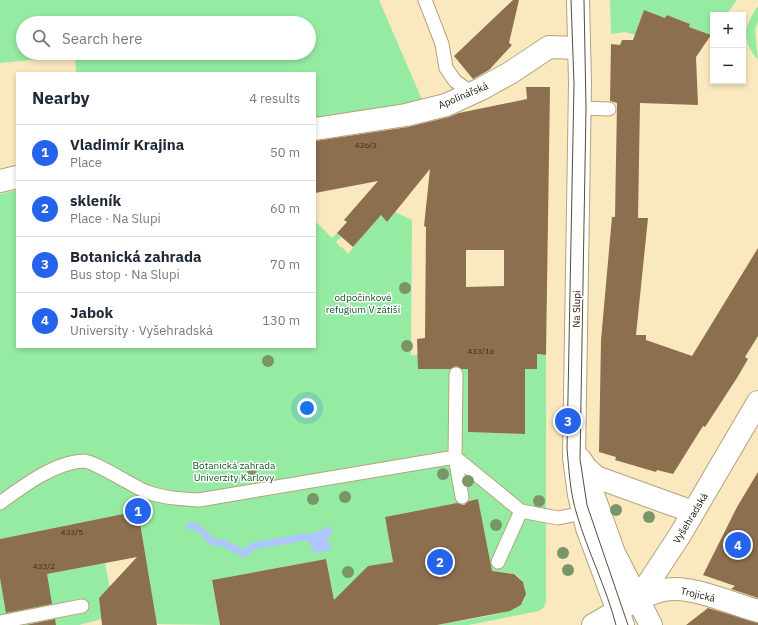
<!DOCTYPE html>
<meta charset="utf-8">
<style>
:root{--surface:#fff;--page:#f2f2f3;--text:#1f2937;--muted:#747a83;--line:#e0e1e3;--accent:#2563eb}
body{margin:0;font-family:"IBM Plex Sans",sans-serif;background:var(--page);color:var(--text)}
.controls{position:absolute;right:12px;top:12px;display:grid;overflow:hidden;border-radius:0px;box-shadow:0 2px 6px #0003}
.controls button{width:36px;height:36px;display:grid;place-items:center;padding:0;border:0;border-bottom:1px solid var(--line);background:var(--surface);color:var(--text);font:20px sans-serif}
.you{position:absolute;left:307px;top:408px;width:14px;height:14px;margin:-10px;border:3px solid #fff;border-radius:50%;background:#1a73e8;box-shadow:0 0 0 6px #1a73e833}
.badge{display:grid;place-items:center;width:26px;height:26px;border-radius:50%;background:var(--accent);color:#fff;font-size:13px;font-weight:700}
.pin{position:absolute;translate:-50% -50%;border:2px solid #fff;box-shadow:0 1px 4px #0006}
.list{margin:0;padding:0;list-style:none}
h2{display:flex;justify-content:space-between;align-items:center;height:52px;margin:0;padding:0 16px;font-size:17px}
h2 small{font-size:13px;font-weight:400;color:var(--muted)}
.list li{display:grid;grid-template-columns:26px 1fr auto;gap:12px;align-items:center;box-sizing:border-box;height:56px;padding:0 16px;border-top:1px solid var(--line)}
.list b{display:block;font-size:15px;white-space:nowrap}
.list p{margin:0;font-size:13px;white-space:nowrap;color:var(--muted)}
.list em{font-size:13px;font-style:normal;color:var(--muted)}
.icon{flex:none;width:22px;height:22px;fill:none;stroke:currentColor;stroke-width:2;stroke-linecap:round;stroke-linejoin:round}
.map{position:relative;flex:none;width:758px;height:625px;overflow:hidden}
.search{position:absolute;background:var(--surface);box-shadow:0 2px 6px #0003;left:16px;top:16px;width:300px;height:44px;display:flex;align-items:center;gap:10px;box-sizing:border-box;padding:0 14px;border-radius:22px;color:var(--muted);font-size:15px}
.panel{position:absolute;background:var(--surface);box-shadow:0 2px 6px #0003;left:16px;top:72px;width:300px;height:276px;border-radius:0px}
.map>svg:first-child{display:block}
.green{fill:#96eba3;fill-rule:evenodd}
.water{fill:#aec5fe}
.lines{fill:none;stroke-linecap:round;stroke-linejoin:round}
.stream{stroke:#aec5fe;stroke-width:7}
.building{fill:#8c6f4f;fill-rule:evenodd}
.lane-casing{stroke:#b4a37b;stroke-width:15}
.street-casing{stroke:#b4a37b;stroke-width:24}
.secondary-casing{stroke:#b4a37b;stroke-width:24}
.lane{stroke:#fff;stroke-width:13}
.street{stroke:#fff;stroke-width:22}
.secondary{stroke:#fff;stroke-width:22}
.tram{stroke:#584e38;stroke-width:1}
.tree{fill:#789668}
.labels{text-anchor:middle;stroke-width:3;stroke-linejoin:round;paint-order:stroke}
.number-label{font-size:8px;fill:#3b2e1b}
.street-label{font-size:10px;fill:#20190a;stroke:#fff}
.park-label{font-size:10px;fill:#0e5322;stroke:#fff}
</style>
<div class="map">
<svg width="758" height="625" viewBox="0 0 758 625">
<rect width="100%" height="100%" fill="#fae9be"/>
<path class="green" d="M 0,0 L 379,0 L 423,102 L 315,121 L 315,73 L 76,73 L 75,56 L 0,63 ZM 23,23 L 309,23 L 309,53 L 23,53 Z
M 610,0 L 737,0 L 726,15 L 713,15 L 713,33 L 711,35 L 689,27 L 690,24 L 667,15 L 665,18 L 644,10 L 635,35 L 625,32 L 611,34 Z
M 758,6 L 758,21 L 755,30 L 758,60 C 741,41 744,26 758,6 Z
M 17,190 L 17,347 L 315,347 L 315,221 L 332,238 L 337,233 L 341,237 L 336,242 L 340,246 L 339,247 L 342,247 L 348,254 L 368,229 L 375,214 L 379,217 L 381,215 L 387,222 L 395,212 L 412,220 L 411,355 L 502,352 L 546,355 L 546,601 L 544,607 L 539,611 L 468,625 L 437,625 C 452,622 512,614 521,605 C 529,596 525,578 514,574 C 507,571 499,573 492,574 L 478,499 L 385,517 L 393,561 L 381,565 L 368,566 L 362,572 L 361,582 L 335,604 L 326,559 L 212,580 L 220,625 L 156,624 L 138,511 L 0,539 L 0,194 ZM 468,389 L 525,434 L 469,432 Z
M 105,563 L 111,593 L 102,595 L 99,598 L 102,619 L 79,625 L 0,625 L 0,578 L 47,574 Z"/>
<path class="water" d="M 329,526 L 333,531 L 327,538 L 332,549 L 315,553 L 305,537 Z"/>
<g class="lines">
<path class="stream" d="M 190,526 L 199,528 L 210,540 L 216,543 L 224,543 L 244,554 L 253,546 L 305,537"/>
</g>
<path class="building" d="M 513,0 L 519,0 L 509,43 L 512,45 L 489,70 L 473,79 L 454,56 Z
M 644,10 L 665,18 L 667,15 L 690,24 L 689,27 L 711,35 L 696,57 L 698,105 L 640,103 L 638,218 L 648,218 L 636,335 L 646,335 L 646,340 L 692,356 L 758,248 L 758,336 L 745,357 L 748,359 L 737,378 L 705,427 L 703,426 L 673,474 L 657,470 L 656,472 L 615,460 L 616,457 L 599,452 L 601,340 L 612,217 L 615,217 L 617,103 L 610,101 L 611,44 L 620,45 L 622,40 L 633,40 Z
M 526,87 L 550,87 L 546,355 L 537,354 L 537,369 L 525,369 L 525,434 L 468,432 L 468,369 L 462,369 L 456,366 L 450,369 L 418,369 L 417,339 L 425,338 L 426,227 L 424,226 L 430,169 L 387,222 L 381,215 L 353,247 L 337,233 L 347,222 L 344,220 L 378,181 L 315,193 L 315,141 L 408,127 L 449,117 L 459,113 L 527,99 ZM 466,250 L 504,250 L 504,286 L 466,287 Z
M 758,472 L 758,598 L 731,589 L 735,586 L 703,575 L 737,507 Z
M 478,499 L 492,571 L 514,574 L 523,582 L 526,594 L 521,605 L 510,611 L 437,625 L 220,625 L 212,580 L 326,559 L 334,600 L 368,566 L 393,562 L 385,517 L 457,503 L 464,505 L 469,501 Z
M 138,511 L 157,625 L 102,625 L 99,598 L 137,557 L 47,574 L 52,604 L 6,613 L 0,578 L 0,539 Z
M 708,608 L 758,623 L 758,625 L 686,625 Z
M 55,619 L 56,625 L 26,625 Z"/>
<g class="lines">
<defs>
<path id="lane" d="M 425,0 L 442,44 L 446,68 L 455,81 L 472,93
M 580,108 L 609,109
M 456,374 L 455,457 L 462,497
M 0,503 C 23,486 55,462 84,461 C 94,461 134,487 147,492 C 164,498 182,499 199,500 L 455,457 L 521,511 L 558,518 L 583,513
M 498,562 L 521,511
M 0,622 L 82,606"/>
<path id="street" d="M 315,129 L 406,115 L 446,105 L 481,89 L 510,73 L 549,47 L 579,48
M 0,181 L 17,177
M 580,459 L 586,468 L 596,477 L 693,512
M 638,599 C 650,594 661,589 674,589 C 700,589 733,604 758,611"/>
<path id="secondary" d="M 578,0 L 580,83 L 574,458 L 579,495 L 587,528 L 623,625
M 588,480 L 614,553 L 651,625
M 593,625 L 638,599 L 680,535 L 758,402"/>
</defs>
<use href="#lane" class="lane-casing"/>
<use href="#street" class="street-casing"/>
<use href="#secondary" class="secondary-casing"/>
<use href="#lane" class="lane"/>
<use href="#street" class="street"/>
<use href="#secondary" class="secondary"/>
<path class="tram" d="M 571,0 L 574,84 L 567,448 C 569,470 570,493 577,515 C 588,552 606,587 616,625
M 584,0 L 586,108 L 580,459 L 587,505 L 628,625"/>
</g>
<g class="tree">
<circle cx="405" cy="288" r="6"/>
<circle cx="407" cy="346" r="6"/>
<circle cx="268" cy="361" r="6"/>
<circle cx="443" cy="474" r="6"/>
<circle cx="252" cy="475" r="6"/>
<circle cx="468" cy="481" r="6"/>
<circle cx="345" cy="497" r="6"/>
<circle cx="313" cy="499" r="6"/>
<circle cx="539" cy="501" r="6"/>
<circle cx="616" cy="510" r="6"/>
<circle cx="649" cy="517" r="6"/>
<circle cx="496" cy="525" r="6"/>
<circle cx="563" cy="553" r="6"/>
<circle cx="568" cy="570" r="6"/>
<circle cx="348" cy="572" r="6"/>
</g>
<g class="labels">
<g class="number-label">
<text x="366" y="148">436/3</text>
<text x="481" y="354">433/16</text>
<text x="72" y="535">433/5</text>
<text x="44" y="569">433/2</text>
</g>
<g class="street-label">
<text transform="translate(463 95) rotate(-23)" y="4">Apolinářská</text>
<text transform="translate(576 309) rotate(-89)" y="4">Na Slupi</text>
<text transform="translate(690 518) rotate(-59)" y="4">Vyšehradská</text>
<text transform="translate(698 594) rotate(13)" y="4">Trojická</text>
</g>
<g class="park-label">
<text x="363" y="301">odpočinkové<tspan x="363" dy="12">refugium V zátiší</tspan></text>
<text x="234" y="469">Botanická zahrada<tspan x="234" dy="12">Univerzity Karlovy</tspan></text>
</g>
</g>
</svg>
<div class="controls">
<button>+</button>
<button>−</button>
</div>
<div class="you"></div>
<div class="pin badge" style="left:138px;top:511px">1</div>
<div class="pin badge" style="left:440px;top:562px">2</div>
<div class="pin badge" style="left:568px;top:421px">3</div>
<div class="pin badge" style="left:738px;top:545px">4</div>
<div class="search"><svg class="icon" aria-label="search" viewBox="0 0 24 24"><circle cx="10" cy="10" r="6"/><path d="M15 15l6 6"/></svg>Search here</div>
<section class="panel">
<h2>Nearby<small>4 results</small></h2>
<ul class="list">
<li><span class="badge">1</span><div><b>Vladimír Krajina</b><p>Place</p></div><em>50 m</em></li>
<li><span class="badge">2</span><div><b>skleník</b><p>Place · Na Slupi</p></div><em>60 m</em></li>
<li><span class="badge">3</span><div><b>Botanická zahrada</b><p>Bus stop · Na Slupi</p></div><em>70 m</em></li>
<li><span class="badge">4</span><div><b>Jabok</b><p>University · Vyšehradská</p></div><em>130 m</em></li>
</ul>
</section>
</div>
